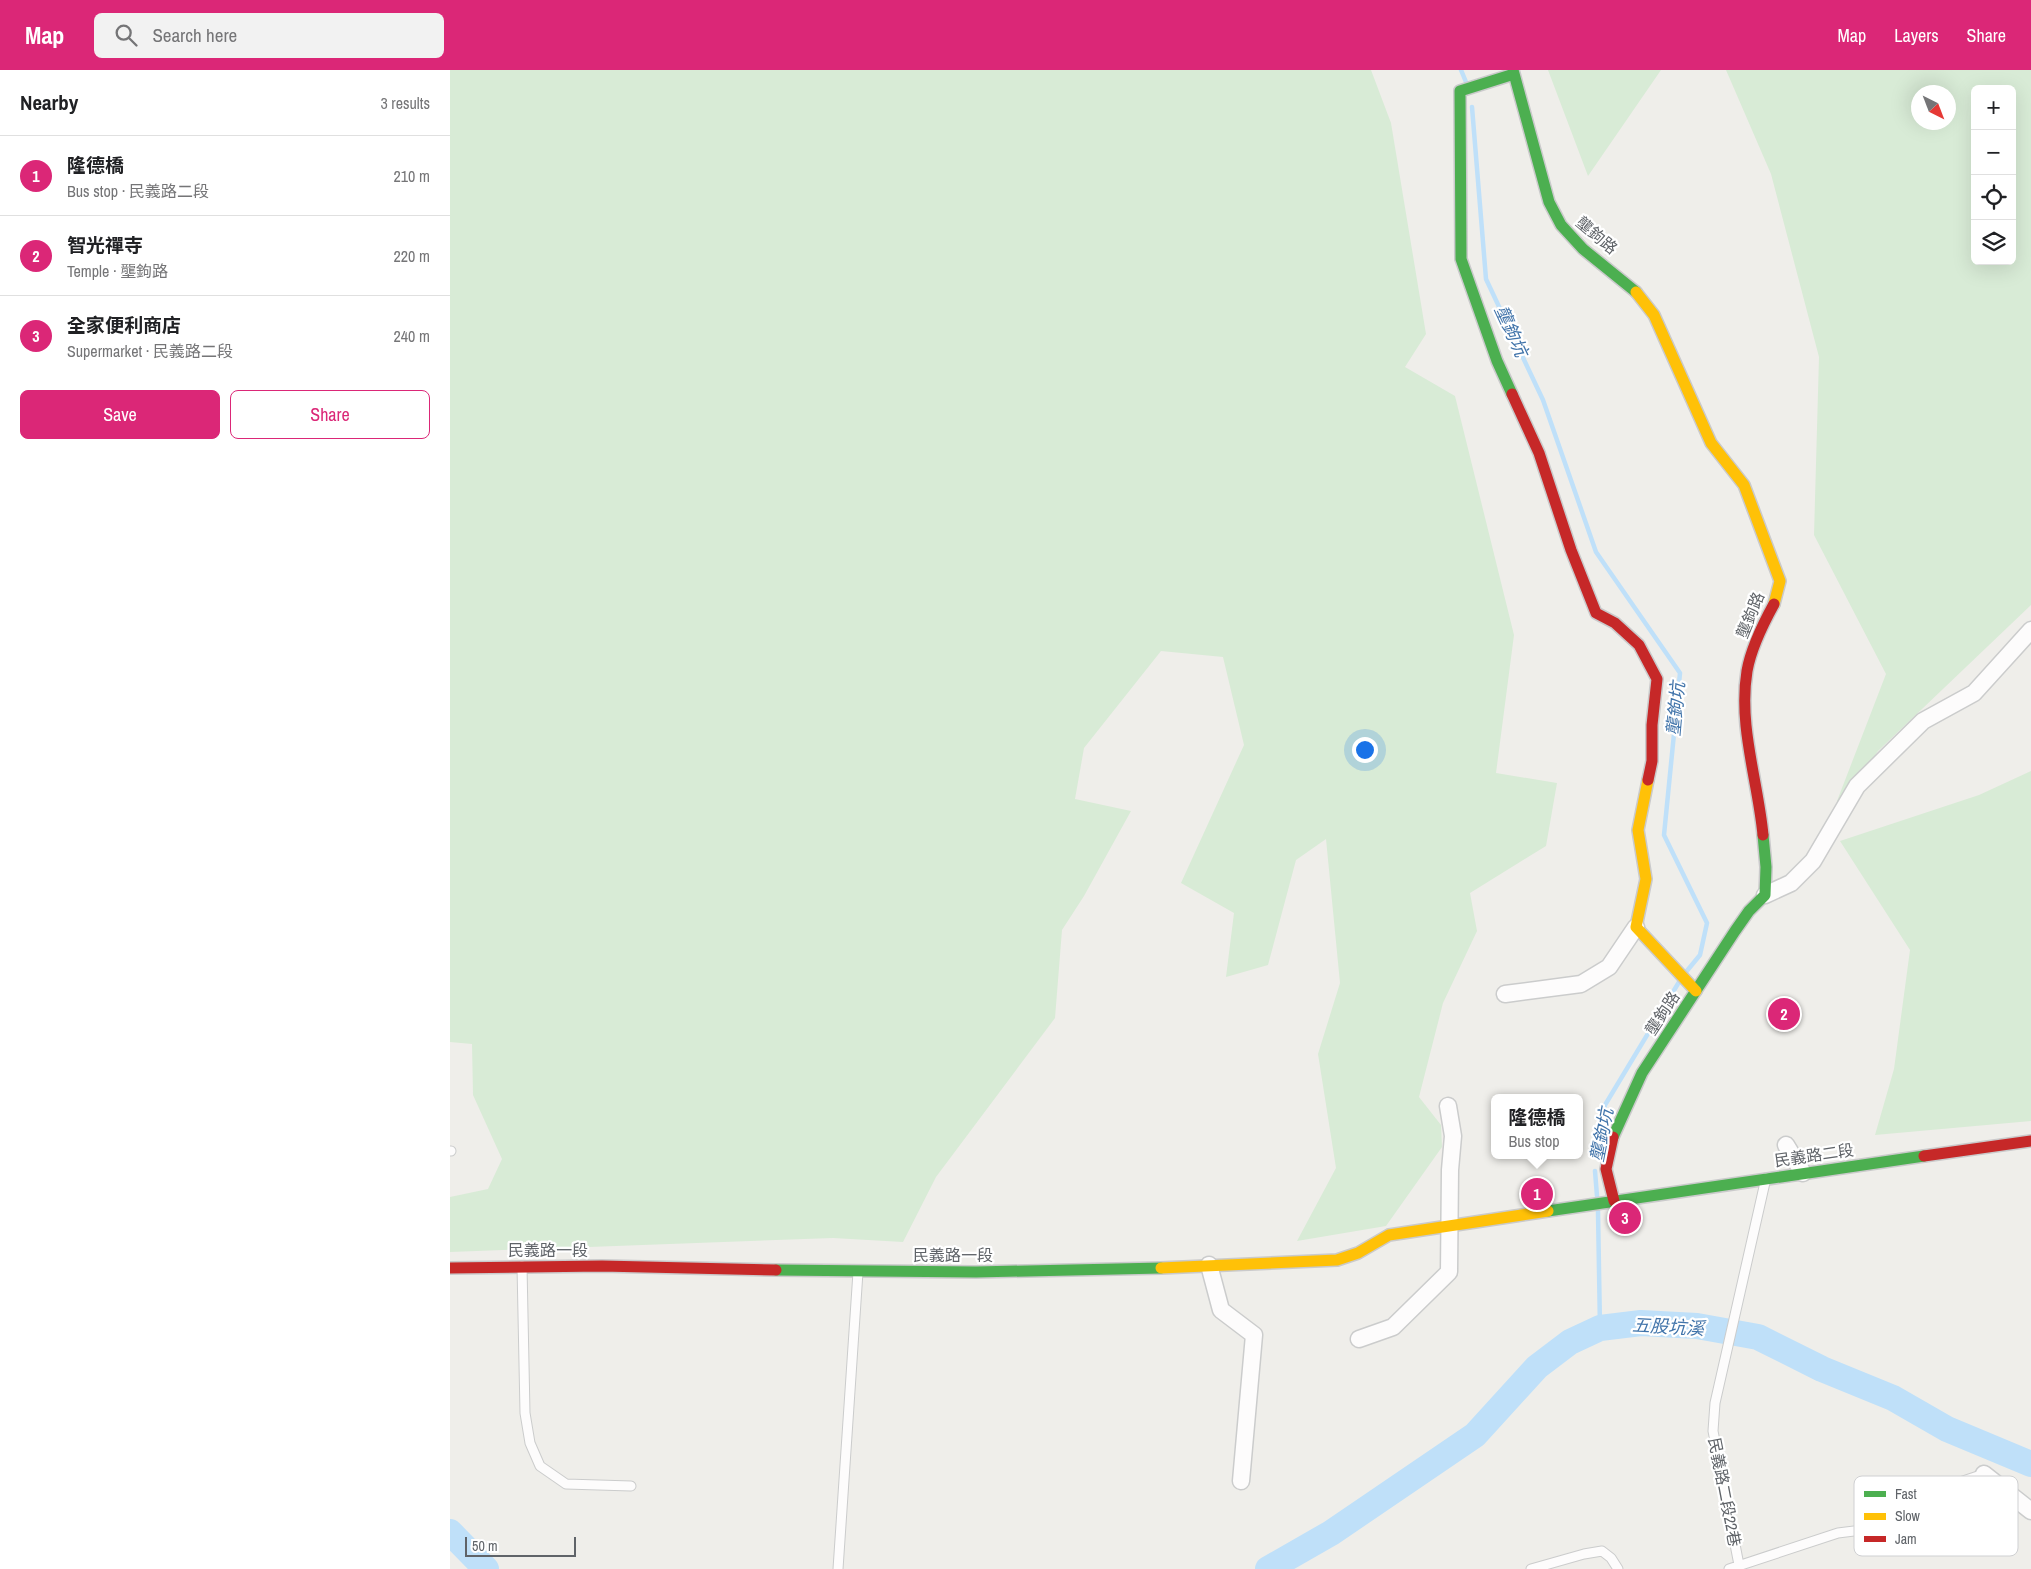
<!DOCTYPE html>
<meta charset="utf-8">
<style>
:root{--surface:#fff;--page:#f2f2f2;--text:#202124;--muted:#757577;--line:#e0e0e0;--accent:#db2777}
body{margin:0;font-family:"Archivo Narrow","Noto Sans TC",sans-serif;background:var(--page);color:var(--text)}
.controls{position:absolute;right:15px;top:15px;display:grid;overflow:hidden;border-radius:8px;box-shadow:0 5px 20px #0002}
.controls button{width:45px;height:45px;display:grid;place-items:center;padding:0;border:0;border-bottom:1px solid var(--line);background:var(--surface);color:var(--text);font:25px sans-serif}
.compass{position:absolute;left:1461px;top:15px;width:45px;height:45px;border-radius:50%;background:var(--surface);box-shadow:0 5px 20px #0002;rotate:138deg}
.scale{position:absolute;left:15px;bottom:12px;width:111px;box-sizing:border-box;padding-left:5px;border:2px solid #5f6368;border-top:0;font-size:14px;line-height:18px;white-space:nowrap;color:#5f6368;-webkit-text-stroke:4px #fff;paint-order:stroke}
.you{position:absolute;left:914px;top:679px;width:18px;height:18px;margin:-12px;border:4px solid #fff;border-radius:50%;background:#1a73e8;box-shadow:0 0 0 8px #1a73e833}
.badge{display:grid;place-items:center;width:32px;height:32px;border-radius:50%;background:var(--accent);color:#fff;font-size:16px;font-weight:700}
.pin{position:absolute;translate:-50% -50%;border:2px solid #fff;box-shadow:0 1px 5px #0006}
.popup{position:absolute;left:1041px;top:1024px;width:92px;height:65px;box-sizing:border-box;display:grid;place-content:center;border-radius:8px;background:var(--surface);filter:drop-shadow(0 1px 4px #0005);font-size:16px;white-space:nowrap;color:var(--muted)}
.popup b{font-size:19px;color:var(--text)}
.popup::after{content:'';position:absolute;left:50%;top:100%;margin-left:-10px;border:10px solid transparent;border-top-color:var(--surface)}
.list{margin:0;padding:0;list-style:none}
h2{display:flex;justify-content:space-between;align-items:center;height:65px;margin:0;padding:0 20px;font-size:21px}
h2 small{font-size:16px;font-weight:400;color:var(--muted)}
.list li{display:grid;grid-template-columns:32px 1fr auto;gap:15px;align-items:center;box-sizing:border-box;height:80px;padding:0 20px;border-top:1px solid var(--line)}
.list b{display:block;font-size:19px;white-space:nowrap}
.list p{margin:0;font-size:16px;white-space:nowrap;color:var(--muted)}
.list em{font-size:16px;font-style:normal;color:var(--muted)}
.actions{display:flex;gap:10px;padding:15px 20px}
.actions a{flex:1;padding:11px 0;border:1px solid var(--accent);border-radius:8px;text-align:center;font-size:18px;color:var(--accent)}
.actions .main{background:var(--accent);color:#fff}
.icon{flex:none;width:28px;height:28px;fill:none;stroke:currentColor;stroke-width:2;stroke-linecap:round;stroke-linejoin:round}
.map{position:relative;flex:none;width:1581px;height:1499px;overflow:hidden}
header{display:flex;align-items:center;gap:30px;box-sizing:border-box;height:70px;padding:0 25px;background:var(--accent);color:#fff}
header strong{font-size:24px}
nav{display:flex;gap:28px;margin-inline-start:auto;font-size:18px}
.search{width:350px;height:45px;background:var(--page);display:flex;align-items:center;gap:12px;box-sizing:border-box;padding:0 18px;border-radius:8px;color:var(--muted);font-size:19px}
main{display:flex}
aside{flex:1;background:var(--surface)}
.map>svg:first-child{display:block}
.green{fill:#d8ebd6;fill-rule:evenodd}
.lines{fill:none;stroke-linecap:round;stroke-linejoin:round}
.stream{stroke:#bfe0f9;stroke-width:4.5}
.river{stroke:#bfe0f9;stroke-width:26}
.lane-casing{stroke:#cbcccc;stroke-width:11}
.street-casing{stroke:#cbcccc;stroke-width:19}
.fast-casing{stroke:#cacacb;stroke-width:14}
.slow-casing{stroke:#cacacb;stroke-width:14}
.jam-casing{stroke:#cacacb;stroke-width:14}
.lane{stroke:#fdfcfc;stroke-width:9}
.street{stroke:#fdfcfc;stroke-width:16}
.fast{stroke:#4caf50;stroke-width:11}
.slow{stroke:#ffc107;stroke-width:11}
.jam{stroke:#c62828;stroke-width:11}
.labels{text-anchor:middle;stroke-width:4.5;stroke-linejoin:round;paint-order:stroke}
.street-label{font-size:16px;fill:#5f6368;stroke:#fff}
.water-label{font-size:18px;font-style:italic;fill:#4174aa;stroke:#fff}
.key{fill:#fff;stroke:#cfd0d2;stroke-width:1}
.key-label{font-size:14px;fill:#5f6368}
</style>
<header>
<strong>Map</strong>
<div class="search"><svg class="icon" aria-label="search" viewBox="0 0 24 24"><circle cx="10" cy="10" r="6"/><path d="M15 15l6 6"/></svg>Search here</div>
<nav><a>Map</a><a>Layers</a><a>Share</a></nav>
</header>
<main>
<aside>
<h2>Nearby<small>3 results</small></h2>
<ul class="list">
<li><span class="badge">1</span><div><b>隆德橋</b><p>Bus stop · 民義路二段</p></div><em>210 m</em></li>
<li><span class="badge">2</span><div><b>智光禪寺</b><p>Temple · 壟鉤路</p></div><em>220 m</em></li>
<li><span class="badge">3</span><div><b>全家便利商店</b><p>Supermarket · 民義路二段</p></div><em>240 m</em></li>
</ul>
<div class="actions"><a class="main">Save</a><a>Share</a></div>
</aside>
<div class="map">
<svg width="1581" height="1499" viewBox="0 0 1581 1499">
<rect width="100%" height="100%" fill="#efeeea"/>
<path class="green" d="M 0,0 L 921,0 L 941,53 L 976,264 L 955,297 L 1005,326 L 1064,565 L 1046,703 L 1107,713 L 1096,776 L 1020,823 L 1027,861 L 993,933 L 969,1027 L 991,1055 L 992,1077 L 936,1156 L 847,1171 L 886,1098 L 868,984 L 890,913 L 876,769 L 846,790 L 818,895 L 776,907 L 784,843 L 731,813 L 794,675 L 773,587 L 711,581 L 634,678 L 625,729 L 681,741 L 634,826 L 612,860 L 605,948 L 486,1107 L 453,1172 L 383,1168 L 0,1182 L 0,1127 L 38,1119 L 52,1089 L 23,1025 L 22,974 L 0,972 Z
M 1098,0 L 1211,0 L 1138,106 Z
M 1276,0 L 1581,0 L 1581,535 L 1428,681 L 1393,733 L 1388,735 L 1387,731 L 1436,604 L 1364,465 L 1369,287 L 1321,104 ZM 1525,19 L 1562,19 L 1562,191 L 1525,191 ZM 1468,22 L 1498,22 L 1498,52 L 1468,52 Z
M 1581,701 L 1581,1051 L 1425,1065 L 1444,999 L 1460,880 L 1390,771 L 1529,725 Z"/>
<g class="lines">
<path class="stream" d="M 1011,0 L 1016,12
M 1022,37 L 1036,209 L 1093,330 L 1146,482 L 1230,603 L 1214,765 L 1257,853 L 1250,885 L 1236,902
M 1149,1071 L 1155,1035 L 1229,912
M 1145,1101 L 1147,1126
M 1148,1141 L 1150,1258"/>
<path class="river" d="M 0,1462 L 36,1499
M 818,1499 L 881,1463 L 1025,1365 L 1087,1297 L 1120,1272 L 1150,1258 L 1191,1253 L 1247,1256 L 1308,1267 L 1372,1299 L 1443,1328 L 1497,1359 L 1581,1394"/>
<defs>
<path id="lane" d="M 0,1081 L 1,1081
M 72,1196 L 75,1343 L 80,1373 L 90,1396 L 116,1414 L 181,1416
M 1289,1495 L 1263,1361 L 1265,1333 L 1316,1108
M 388,1499 L 408,1202
M 1081,1499 L 1134,1484 L 1152,1481 L 1161,1488 L 1168,1499
M 1279,1499 L 1388,1463 L 1452,1455 L 1486,1420 L 1534,1404"/>
<path id="street" d="M 1315,825 L 1341,813 L 1363,791 L 1407,716 L 1473,651 L 1524,623 L 1581,560
M 1055,924 L 1131,914 L 1159,897 L 1186,857
M 1336,1075 L 1353,1103
M 759,1195 L 771,1240 L 804,1265 L 791,1411
M 909,1269 L 943,1257 L 999,1202 L 1000,1100 L 1003,1066 L 998,1036
M 1534,1404 L 1581,1441"/>
<path id="fast" d="M 1063,0 L 1099,132 L 1111,155 L 1133,179 L 1186,222
M 1062,324 L 1047,291 L 1011,189 L 1010,21 L 1064,4
M 1163,1067 L 1192,1003 L 1285,861 L 1299,841 L 1315,825 L 1316,797 L 1313,765
M 1098,1141 L 1474,1086
M 326,1200 L 526,1202 L 711,1198"/>
<path id="slow" d="M 1186,222 L 1204,245 L 1261,373 L 1294,415 L 1330,511 L 1324,534
M 1198,710 L 1188,760 L 1196,809 L 1186,857 L 1246,921
M 711,1198 L 887,1190 L 908,1183 L 939,1165 L 1098,1141"/>
<path id="jam" d="M 1062,324 L 1089,383 L 1121,480 L 1146,543 L 1165,553 L 1189,575 L 1207,609 L 1202,655 L 1202,691 L 1198,710
M 1313,765 C 1308,711 1288,656 1297,601 C 1301,578 1313,554 1324,534
M 1163,1067 L 1156,1099 L 1164,1131
M 1474,1086 L 1581,1071
M 0,1198 L 152,1196 L 326,1200"/>
</defs>
<use href="#lane" class="lane-casing"/>
<use href="#street" class="street-casing"/>
<use href="#fast" class="fast-casing"/>
<use href="#slow" class="slow-casing"/>
<use href="#jam" class="jam-casing"/>
<use href="#lane" class="lane"/>
<use href="#street" class="street"/>
<use href="#fast" class="fast"/>
<use href="#slow" class="slow"/>
<use href="#jam" class="jam"/>
</g>
<g class="labels">
<g class="street-label">
<text transform="translate(1147 165) rotate(40)" y="6">壟鉤路</text>
<text transform="translate(1300 545) rotate(-68)" y="6">壟鉤路</text>
<text transform="translate(1212 943) rotate(-57)" y="6">壟鉤路</text>
<text transform="translate(1364 1085) rotate(-8)" y="6">民義路二段</text>
<text x="98" y="1186">民義路一段</text>
<text x="503" y="1191">民義路一段</text>
<text transform="translate(1275 1422) rotate(79)" y="6">民義路二段22巷</text>
</g>
<g class="water-label">
<text transform="translate(1061 261) rotate(65)" y="6">壟鉤坑</text>
<text transform="translate(1226 639) rotate(-85)" y="6">壟鉤坑</text>
<text transform="translate(1152 1065) rotate(-79)" y="6">壟鉤坑</text>
<text transform="translate(1218 1257) rotate(3)" y="6">五股坑溪</text>
</g>
</g>
<rect x="1404" y="1406" width="164" height="80" rx="8" class="key"/>
<rect x="1414" y="1421" width="22" height="6" fill="#4caf50"/>
<rect x="1414" y="1443" width="22" height="7" fill="#ffc107"/>
<rect x="1414" y="1466" width="22" height="6" fill="#c62828"/>
<g class="key-label">
<text x="1445" y="1429">Fast</text>
<text x="1445" y="1451">Slow</text>
<text x="1445" y="1474">Jam</text>
</g>
</svg>
<div class="controls">
<button>+</button>
<button>−</button>
<button><svg class="icon" aria-label="locate" viewBox="0 0 24 24"><circle cx="12" cy="12" r="6"/><path d="M12 2v4M12 18v4M2 12h4M18 12h4"/></svg></button>
<button><svg class="icon" aria-label="layers" viewBox="0 0 24 24"><path d="M12 4l9 5-9 5-9-5zM3 14l9 5 9-5"/></svg></button>
</div>
<svg class="compass" viewBox="-18 -18 36 36"><path d="M0-13l5 13h-10z" fill="#e53935"/><path d="M0 13l5-13h-10z" fill="#757577"/></svg>
<div class="scale">50 m</div>
<div class="you"></div>
<div class="pin badge" style="left:1087px;top:1124px">1</div>
<div class="popup"><b>隆德橋</b>Bus stop</div>
<div class="pin badge" style="left:1334px;top:944px">2</div>
<div class="pin badge" style="left:1175px;top:1148px">3</div>
</div>
</main>
